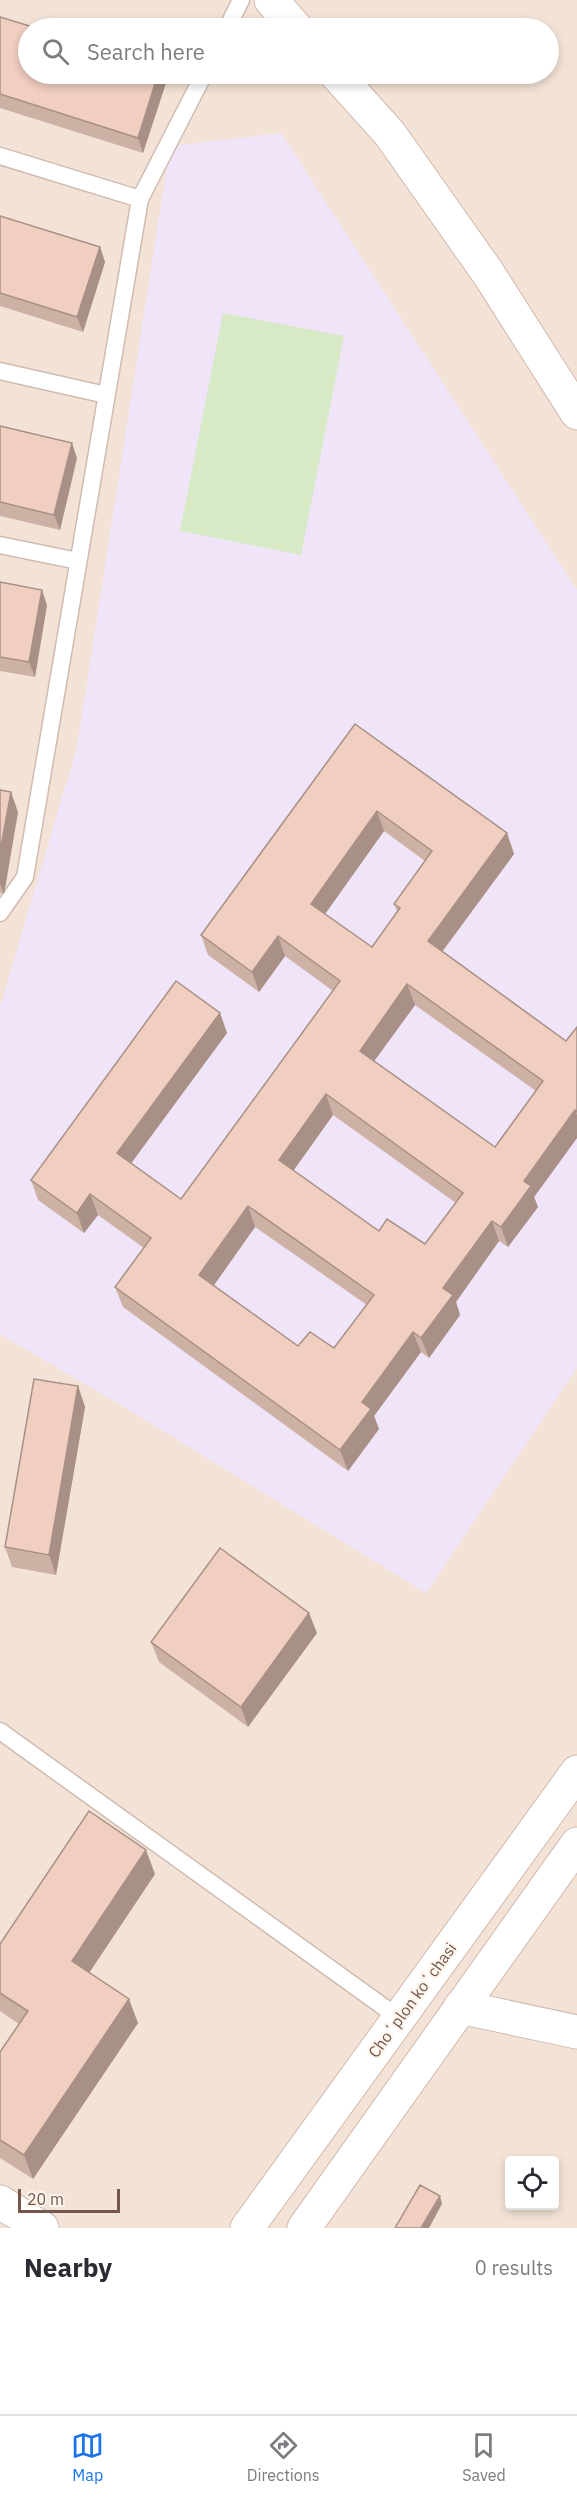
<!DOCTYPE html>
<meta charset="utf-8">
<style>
:root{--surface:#fff;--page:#f7f7f7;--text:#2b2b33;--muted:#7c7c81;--line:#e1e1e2;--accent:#1a73e8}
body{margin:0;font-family:"IBM Plex Sans",sans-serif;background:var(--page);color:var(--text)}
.controls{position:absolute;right:18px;bottom:18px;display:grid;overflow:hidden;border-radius:6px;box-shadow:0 3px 9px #0003}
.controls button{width:54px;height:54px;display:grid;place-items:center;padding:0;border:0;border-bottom:2px solid var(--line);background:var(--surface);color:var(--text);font:30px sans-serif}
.scale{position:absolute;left:18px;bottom:15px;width:102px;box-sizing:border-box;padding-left:6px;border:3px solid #75564c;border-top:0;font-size:16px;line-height:21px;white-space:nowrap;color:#75564c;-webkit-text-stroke:4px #fef6ed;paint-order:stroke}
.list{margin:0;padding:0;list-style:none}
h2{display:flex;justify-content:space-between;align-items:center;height:78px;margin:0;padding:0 24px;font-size:26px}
h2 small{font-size:20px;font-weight:400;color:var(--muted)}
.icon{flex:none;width:33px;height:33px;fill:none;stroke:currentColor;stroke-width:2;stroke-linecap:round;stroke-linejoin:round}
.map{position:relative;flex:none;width:577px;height:2228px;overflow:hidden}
.search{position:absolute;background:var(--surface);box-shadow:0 3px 9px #0003;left:18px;right:18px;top:18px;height:66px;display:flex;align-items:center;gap:15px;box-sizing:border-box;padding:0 21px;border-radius:33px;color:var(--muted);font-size:22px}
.sheet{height:186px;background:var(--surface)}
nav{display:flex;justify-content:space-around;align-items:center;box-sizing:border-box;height:84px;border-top:2px solid var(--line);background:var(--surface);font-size:16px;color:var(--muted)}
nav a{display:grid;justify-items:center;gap:3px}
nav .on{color:var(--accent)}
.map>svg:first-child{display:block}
.residential{fill:#f3e3d6;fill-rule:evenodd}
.education{fill:#efe4f8}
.green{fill:#d8e9c6}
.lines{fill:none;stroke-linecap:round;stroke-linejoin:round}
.service-casing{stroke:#cfbbb0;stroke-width:19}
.minor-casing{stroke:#cfbbb0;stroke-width:35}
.secondary-casing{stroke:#d2baae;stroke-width:35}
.service{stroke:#fff;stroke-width:16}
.minor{stroke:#fff;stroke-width:33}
.secondary{stroke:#fff;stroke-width:33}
.wall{fill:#ceb1a5;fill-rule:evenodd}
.shaded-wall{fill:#a89086}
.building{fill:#f0cec0;stroke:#a89086;stroke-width:1.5;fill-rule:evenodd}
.labels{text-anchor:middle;stroke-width:4.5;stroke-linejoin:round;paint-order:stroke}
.street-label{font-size:16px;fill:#75564c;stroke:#fef6ed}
</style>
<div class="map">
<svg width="577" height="2228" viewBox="0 0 577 2228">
<rect width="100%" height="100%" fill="#fcf2e7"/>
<path class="residential" d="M 0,0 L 577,0 L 577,2228 L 0,2228 ZM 28,28 L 548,28 L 548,74 L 28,74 ZM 510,2160 L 554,2160 L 554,2206 L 510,2206 Z"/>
<path class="education" d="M 281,133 L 577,590 L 577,1368 L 426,1593 L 134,1413 L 0,1334 L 0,1007 L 77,747 L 170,146 Z"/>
<path class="green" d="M 223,313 L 344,336 L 301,555 L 180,531 Z"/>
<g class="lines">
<defs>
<path id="service" d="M 227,28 L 241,0
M 0,156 L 140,199
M 0,371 L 106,395
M 0,545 L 78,561
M 0,913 L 25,877 L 140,199 L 204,74
M 0,1731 L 399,2018"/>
<path id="minor" d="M 460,2007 L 577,2032
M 0,2202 L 42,2228"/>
<path id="secondary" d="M 271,0 L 296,28
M 336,74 L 390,134 L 488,273 L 577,413
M 247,2228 L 577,1772
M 304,2228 L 577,1844"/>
</defs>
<use href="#service" class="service-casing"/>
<use href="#minor" class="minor-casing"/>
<use href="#secondary" class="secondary-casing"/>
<use href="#service" class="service"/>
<use href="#minor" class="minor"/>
<use href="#secondary" class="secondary"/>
</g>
<path class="wall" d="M 0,17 L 28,74 L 162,74 L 166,83 L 143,153 L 0,108 Z
M 0,216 L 100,247 L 105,262 L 83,332 L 0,306 Z
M 0,426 L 77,458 L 60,530 L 0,516 Z
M 0,582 L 47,605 L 35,677 L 0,671 Z
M 355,724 L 507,833 L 514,854 L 443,951 L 566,1041 L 577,1027 L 577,1138 L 534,1197 L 538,1207 L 508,1247 L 499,1241 L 456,1302 L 460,1315 L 429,1358 L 421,1352 L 374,1416 L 379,1429 L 348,1471 L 123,1307 L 115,1287 L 144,1248 L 98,1215 L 84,1233 L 38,1200 L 31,1180 L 220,1013 L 227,1033 L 131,1163 L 181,1199 L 333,991 L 285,956 L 259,992 L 208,955 L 201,935 ZM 384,831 L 425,861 L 394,904 L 397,911 L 372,947 L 325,914 ZM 415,1005 L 536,1091 L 495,1147 L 374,1061 ZM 333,1115 L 456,1203 L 425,1244 L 379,1231 L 293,1171 ZM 255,1227 L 367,1305 L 334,1348 L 298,1346 L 214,1285 Z
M 0,790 L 18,812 L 4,894 L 0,893 Z
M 78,1386 L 85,1407 L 56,1575 L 12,1567 L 5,1547 Z
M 317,1633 L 248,1727 L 159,1662 L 151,1642 Z
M 155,1874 L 89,1973 L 138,2023 L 33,2179 L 0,2158 L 0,2052 L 19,2024 L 0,2011 L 0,1944 Z"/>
<path class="shaded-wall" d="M 158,74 L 162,74 L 166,83 L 143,153 L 138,138 Z
M 100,247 L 105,262 L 83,332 L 77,317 Z
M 72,443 L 77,458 L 60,530 L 54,515 Z
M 42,590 L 47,605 L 35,677 L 29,662 Z
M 11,792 L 18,812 L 4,894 L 0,884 L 0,852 Z
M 377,811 L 384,831 L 318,924 L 311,904 Z
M 507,833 L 514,854 L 435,961 L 428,941 Z
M 278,936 L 285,956 L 259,992 L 252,972 Z
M 407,984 L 415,1005 L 367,1071 L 360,1051 Z
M 220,1013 L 227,1033 L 124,1173 L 117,1153 Z
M 326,1094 L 333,1115 L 286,1181 L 279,1160 Z
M 575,1110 L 577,1115 L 577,1138 L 534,1197 L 538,1207 L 508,1247 L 501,1227 L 524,1181 Z
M 90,1194 L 98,1215 L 84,1233 L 77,1213 Z
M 248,1206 L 255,1227 L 207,1295 L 199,1275 Z
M 492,1221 L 499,1241 L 456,1302 L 460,1315 L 429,1358 L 421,1338 L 443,1288 Z
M 413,1332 L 421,1352 L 374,1416 L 379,1429 L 348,1471 L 340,1450 L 362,1402 Z
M 78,1386 L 85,1407 L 56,1575 L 49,1555 Z
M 309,1613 L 317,1633 L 248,1727 L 241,1707 Z
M 146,1850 L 155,1874 L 81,1985 L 72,1961 Z
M 129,1999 L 138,2023 L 33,2179 L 24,2155 Z
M 440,2196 L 442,2204 L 429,2228 L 421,2228 Z"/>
<path class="building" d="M 0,17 L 36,28 L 28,28 L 28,74 L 158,74 L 138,138 L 0,94 Z
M 0,216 L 100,247 L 77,317 L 0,293 Z
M 0,426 L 72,443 L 54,515 L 0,502 Z
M 0,582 L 42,590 L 29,662 L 0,657 Z
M 355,724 L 507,833 L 428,941 L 566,1041 L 577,1027 L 577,1112 L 575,1110 L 524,1181 L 531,1186 L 501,1227 L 492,1221 L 443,1288 L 453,1295 L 421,1338 L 413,1332 L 362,1402 L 371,1409 L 340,1450 L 115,1287 L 151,1238 L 90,1194 L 77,1213 L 31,1180 L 176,981 L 220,1013 L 117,1153 L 181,1199 L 340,981 L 278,936 L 252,972 L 201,935 ZM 377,811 L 432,851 L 394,904 L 400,908 L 372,947 L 311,904 ZM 407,984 L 543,1081 L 495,1147 L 360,1051 ZM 326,1094 L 463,1193 L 425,1244 L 387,1219 L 379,1231 L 279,1160 ZM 248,1206 L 374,1295 L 334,1348 L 310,1332 L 298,1346 L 199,1275 Z
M 0,790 L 11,792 L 0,852 Z
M 34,1379 L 78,1386 L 49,1555 L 5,1547 Z
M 220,1548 L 309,1613 L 241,1707 L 151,1642 Z
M 89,1811 L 146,1850 L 72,1961 L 129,1999 L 24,2155 L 0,2140 L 0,2052 L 28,2011 L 0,1993 L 0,1944 Z
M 420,2185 L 440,2196 L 421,2228 L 395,2228 Z"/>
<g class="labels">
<g class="street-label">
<text transform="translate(412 2000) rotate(-54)" y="6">Choʻplon koʻchasi</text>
</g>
</g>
</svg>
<div class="controls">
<button><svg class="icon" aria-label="locate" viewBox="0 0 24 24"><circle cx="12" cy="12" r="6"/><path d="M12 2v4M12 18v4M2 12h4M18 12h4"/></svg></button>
</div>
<div class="scale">20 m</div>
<div class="search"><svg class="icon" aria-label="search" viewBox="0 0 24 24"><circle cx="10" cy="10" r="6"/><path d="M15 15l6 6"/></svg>Search here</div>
</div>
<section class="sheet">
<h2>Nearby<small>0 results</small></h2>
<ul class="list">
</ul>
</section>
<nav>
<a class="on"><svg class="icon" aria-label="map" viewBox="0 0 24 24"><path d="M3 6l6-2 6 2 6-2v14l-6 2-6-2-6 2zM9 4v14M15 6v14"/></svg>Map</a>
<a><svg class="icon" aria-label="directions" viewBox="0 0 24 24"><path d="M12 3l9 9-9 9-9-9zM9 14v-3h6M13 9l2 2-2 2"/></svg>Directions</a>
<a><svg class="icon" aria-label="saved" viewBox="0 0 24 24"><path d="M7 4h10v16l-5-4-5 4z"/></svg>Saved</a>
</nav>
